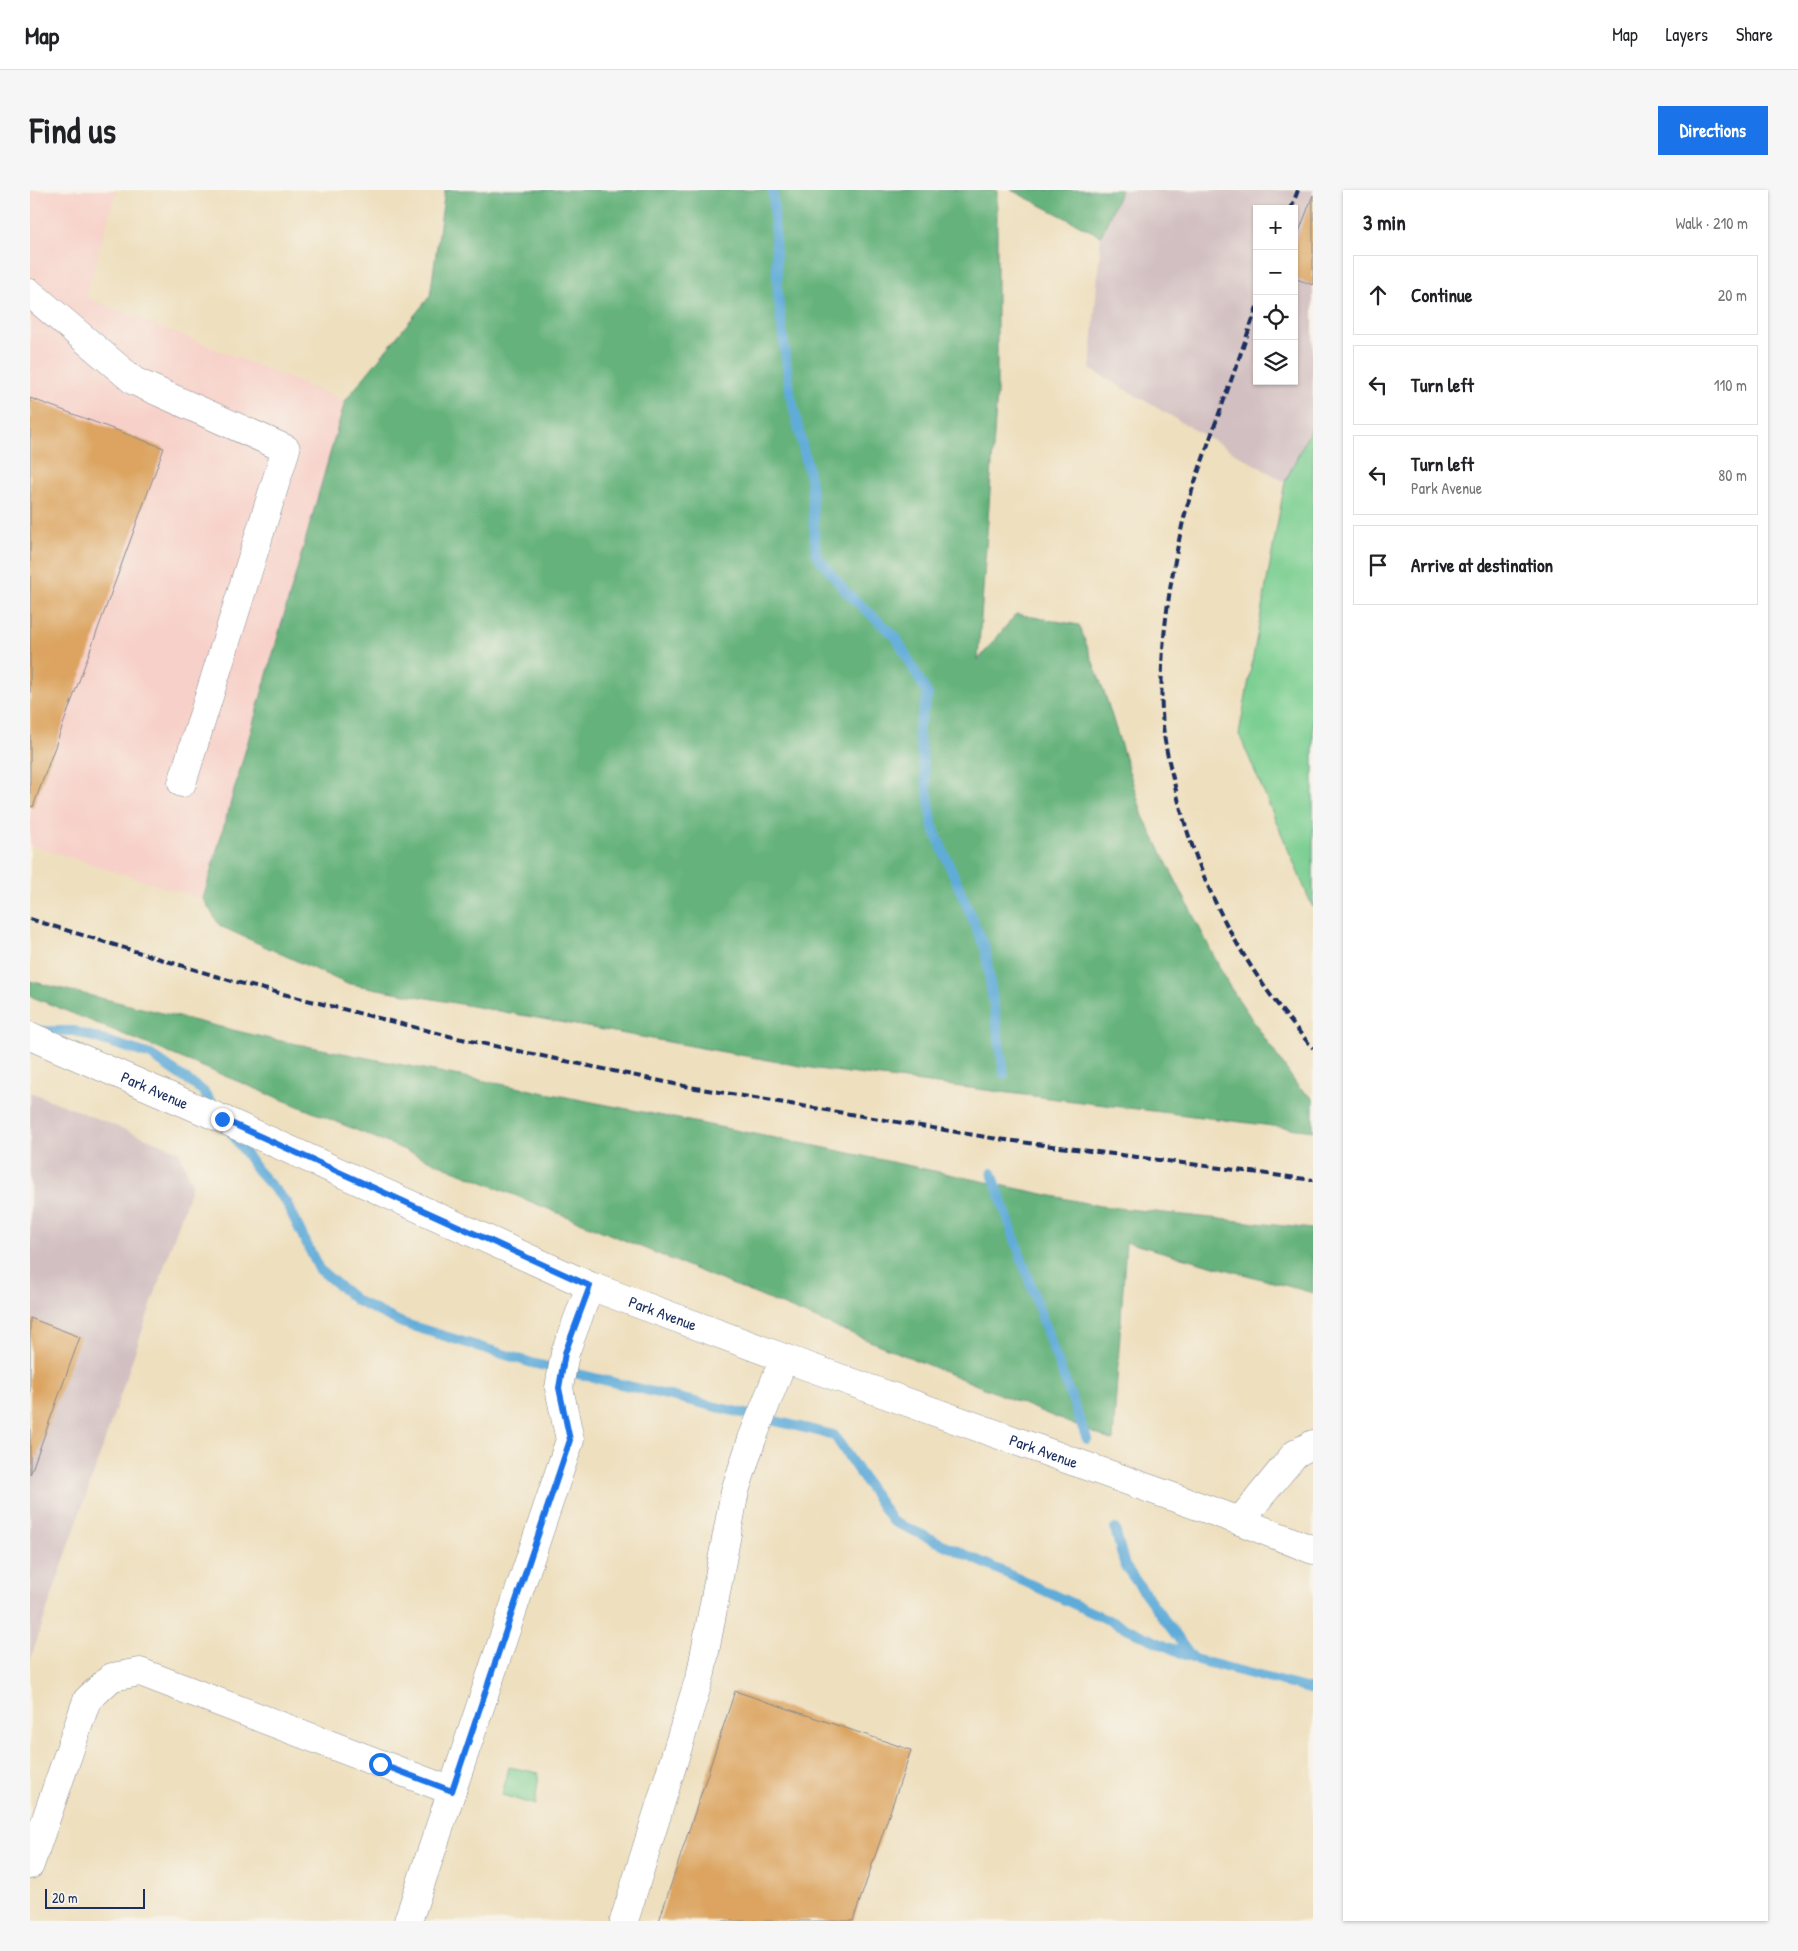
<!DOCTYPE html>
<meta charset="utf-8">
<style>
:root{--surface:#fff;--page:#f6f6f6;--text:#202124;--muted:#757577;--line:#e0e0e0;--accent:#1a73e8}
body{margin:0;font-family:"Patrick Hand",sans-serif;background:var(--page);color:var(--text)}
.controls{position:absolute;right:15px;top:15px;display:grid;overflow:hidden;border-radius:0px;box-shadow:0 1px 4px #0004}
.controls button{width:45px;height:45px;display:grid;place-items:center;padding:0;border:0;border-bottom:1px solid var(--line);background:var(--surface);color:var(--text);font:25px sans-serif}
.scale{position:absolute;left:15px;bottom:12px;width:100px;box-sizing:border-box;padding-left:5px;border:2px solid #1b2f5e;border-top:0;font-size:14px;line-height:18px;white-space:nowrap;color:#1b2f5e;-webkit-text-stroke:4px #f7f3e8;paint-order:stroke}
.stop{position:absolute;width:15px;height:15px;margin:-11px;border:4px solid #1a73e8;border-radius:50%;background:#fff}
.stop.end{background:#1a73e8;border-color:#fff;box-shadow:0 1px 5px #0008}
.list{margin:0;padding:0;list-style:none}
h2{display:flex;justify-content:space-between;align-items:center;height:65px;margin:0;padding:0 20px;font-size:21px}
h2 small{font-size:16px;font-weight:400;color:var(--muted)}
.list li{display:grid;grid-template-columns:32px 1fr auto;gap:15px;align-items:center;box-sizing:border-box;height:80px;margin:0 10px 10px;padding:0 10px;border:1px solid var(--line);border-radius:0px}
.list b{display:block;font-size:19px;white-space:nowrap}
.list p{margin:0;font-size:16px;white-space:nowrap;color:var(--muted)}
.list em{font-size:16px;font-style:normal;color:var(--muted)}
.icon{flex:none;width:28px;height:28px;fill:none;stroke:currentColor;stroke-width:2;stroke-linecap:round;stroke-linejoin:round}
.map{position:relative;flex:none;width:1283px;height:1731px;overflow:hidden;border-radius:0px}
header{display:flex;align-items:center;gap:30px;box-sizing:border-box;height:70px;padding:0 25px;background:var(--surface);border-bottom:1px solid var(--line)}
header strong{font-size:24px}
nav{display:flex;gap:28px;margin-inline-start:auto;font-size:18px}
.intro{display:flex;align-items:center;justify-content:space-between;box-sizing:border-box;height:120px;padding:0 30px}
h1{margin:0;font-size:35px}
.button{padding:12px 22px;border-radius:0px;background:var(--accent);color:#fff;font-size:18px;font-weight:700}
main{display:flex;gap:30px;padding:0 30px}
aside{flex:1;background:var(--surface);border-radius:0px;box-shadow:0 1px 4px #0004}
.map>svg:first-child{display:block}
.built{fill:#f7d1c9}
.industrial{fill:#d2bfc1;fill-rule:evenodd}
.green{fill:#7ccf92;stroke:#4c7f78}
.forest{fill:#65b27c;stroke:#40706d}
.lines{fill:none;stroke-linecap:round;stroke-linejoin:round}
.stream{stroke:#61acd9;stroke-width:10}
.building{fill:#dca461}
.minor-casing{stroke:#84878e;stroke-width:29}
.minor{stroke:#fff;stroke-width:28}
.rail{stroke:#1b2f5e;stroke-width:4;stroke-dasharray:8 4;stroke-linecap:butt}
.route{stroke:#1a73e8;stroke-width:6}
.labels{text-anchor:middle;stroke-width:4;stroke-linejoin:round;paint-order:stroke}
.street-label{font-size:16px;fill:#1b2f5e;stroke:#f7f3e8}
</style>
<header>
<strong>Map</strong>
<nav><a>Map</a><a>Layers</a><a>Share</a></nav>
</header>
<div class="intro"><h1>Find us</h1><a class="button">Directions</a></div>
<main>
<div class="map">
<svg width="1283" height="1731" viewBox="0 0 1283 1731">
<rect width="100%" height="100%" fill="#f7f3e8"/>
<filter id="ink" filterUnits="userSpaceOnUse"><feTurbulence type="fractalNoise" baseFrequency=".02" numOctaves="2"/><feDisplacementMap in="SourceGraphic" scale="10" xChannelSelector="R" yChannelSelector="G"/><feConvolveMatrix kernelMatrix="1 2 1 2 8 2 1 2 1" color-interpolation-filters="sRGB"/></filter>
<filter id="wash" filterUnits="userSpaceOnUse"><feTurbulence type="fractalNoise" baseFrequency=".0096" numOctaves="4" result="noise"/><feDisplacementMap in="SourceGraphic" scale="20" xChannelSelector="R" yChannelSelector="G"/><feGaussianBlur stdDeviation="1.12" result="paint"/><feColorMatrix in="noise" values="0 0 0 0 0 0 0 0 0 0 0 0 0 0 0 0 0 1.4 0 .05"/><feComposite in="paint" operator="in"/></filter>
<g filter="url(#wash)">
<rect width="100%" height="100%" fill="#eedfbe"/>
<path class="built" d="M 0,0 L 86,0 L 56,107 L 315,211 L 173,709 L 0,655 Z"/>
<path class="industrial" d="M 1091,0 L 1283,0 L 1283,235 L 1255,292 L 1060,179 L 1071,46 ZM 1227,19 L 1264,19 L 1264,191 L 1227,191 Z
M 0,902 L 149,961 L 162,995 L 0,1470 Z"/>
<path class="green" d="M 1283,235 L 1283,718 L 1209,544 L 1255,292 Z
M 479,1577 L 509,1583 L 505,1615 L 472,1605 Z"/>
<path class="forest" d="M 415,0 L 967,0 L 967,203 L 948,470 L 986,424 L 1049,435 L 1075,504 L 1113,626 L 1198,794 L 1269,898 L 1283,908 L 1283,941 L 787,879 L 315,793 L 190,736 L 173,709 L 315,211 L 400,106 Z
M 981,0 L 1091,0 L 1071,46 Z
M 0,791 L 236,848 L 786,956 L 1070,1016 L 1283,1039 L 1283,1103 L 1096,1052 L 1083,1251 L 0,806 Z"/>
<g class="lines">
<path class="stream" d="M 743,0 L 748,106 L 760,202 L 781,292 L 786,364 L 815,401 L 866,447 L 898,505 L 888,539 L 903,637 L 955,758 L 974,884
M 11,841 L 44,841 L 121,865 L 173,901 L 185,918
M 200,941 L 227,980 L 256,1012 L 289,1079 L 327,1111 L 372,1133 L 502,1173 L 804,1245 L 862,1331 L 1164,1469 L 1283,1500
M 962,983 L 1023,1159 L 1057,1249
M 1085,1339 L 1095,1376 L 1162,1467"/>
</g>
<g id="blocks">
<path class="building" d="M 1283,5 L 1283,95 L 1264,88 L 1264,55 Z
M 0,208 L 134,258 L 3,617 L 0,616 Z
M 0,1128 L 50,1147 L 0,1285 Z
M 705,1501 L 881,1560 L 823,1731 L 629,1731 Z"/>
</g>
</g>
<g filter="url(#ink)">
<use href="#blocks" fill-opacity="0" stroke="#84878e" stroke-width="1"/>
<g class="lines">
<defs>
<g id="minor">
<path d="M 0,103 L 104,191 L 256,259 L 152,593"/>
<path id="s1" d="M 0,846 L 192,929 L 560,1096 L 754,1168 L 1210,1331 L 1283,1360"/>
<path d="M 1210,1331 L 1265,1264 L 1283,1254"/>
<path d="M 0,1675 L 57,1510 L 82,1487 L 110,1482 L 422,1601"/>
<path d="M 378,1731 L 540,1250 L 529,1198 L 535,1163 L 560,1096"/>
<path d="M 594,1731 L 671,1483 L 705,1301 L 722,1249 L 754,1168"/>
</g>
</defs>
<use href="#minor" class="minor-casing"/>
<use href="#minor" class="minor"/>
<path class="rail" d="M 1261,19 L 1268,0
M 1227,117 C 1213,157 1199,197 1184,237 C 1173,270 1160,302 1152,336 C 1139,396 1129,460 1132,522 C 1133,546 1138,569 1144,592 C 1167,694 1214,780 1283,858
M 0,729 L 202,791 L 427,848 L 654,896 L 968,949 L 1283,990"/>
</g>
</g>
<g class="lines" filter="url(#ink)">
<path class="route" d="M 192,929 L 560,1096 L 535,1163 L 529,1198 L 540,1250 L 422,1601 L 350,1574"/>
</g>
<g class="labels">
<g class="street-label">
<text dy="6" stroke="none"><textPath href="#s1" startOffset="136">Park Avenue</textPath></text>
<text dy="6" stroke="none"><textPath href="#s1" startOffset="691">Park Avenue</textPath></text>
<text dy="6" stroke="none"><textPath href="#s1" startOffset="1096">Park Avenue</textPath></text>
</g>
</g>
</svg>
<div class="controls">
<button>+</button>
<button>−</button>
<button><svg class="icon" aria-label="locate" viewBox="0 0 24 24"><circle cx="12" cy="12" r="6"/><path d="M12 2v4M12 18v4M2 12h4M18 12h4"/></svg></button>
<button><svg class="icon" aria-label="layers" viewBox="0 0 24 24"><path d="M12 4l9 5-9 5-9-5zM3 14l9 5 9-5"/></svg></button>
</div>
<div class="scale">20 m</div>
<div class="stop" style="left:350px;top:1574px"></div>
<div class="stop end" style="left:192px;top:929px"></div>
</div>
<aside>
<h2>3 min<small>Walk · 210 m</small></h2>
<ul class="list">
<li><svg class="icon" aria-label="ahead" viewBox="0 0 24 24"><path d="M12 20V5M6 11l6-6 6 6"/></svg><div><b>Continue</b></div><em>20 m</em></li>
<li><svg class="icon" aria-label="left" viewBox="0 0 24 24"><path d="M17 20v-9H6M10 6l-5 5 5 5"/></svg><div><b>Turn left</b></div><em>110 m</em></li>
<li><svg class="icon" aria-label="left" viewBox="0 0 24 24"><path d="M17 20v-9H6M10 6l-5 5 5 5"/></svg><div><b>Turn left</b><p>Park Avenue</p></div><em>80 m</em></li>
<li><svg class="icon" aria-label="arrive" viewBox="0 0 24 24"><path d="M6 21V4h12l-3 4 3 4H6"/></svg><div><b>Arrive at destination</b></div></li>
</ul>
</aside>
</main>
